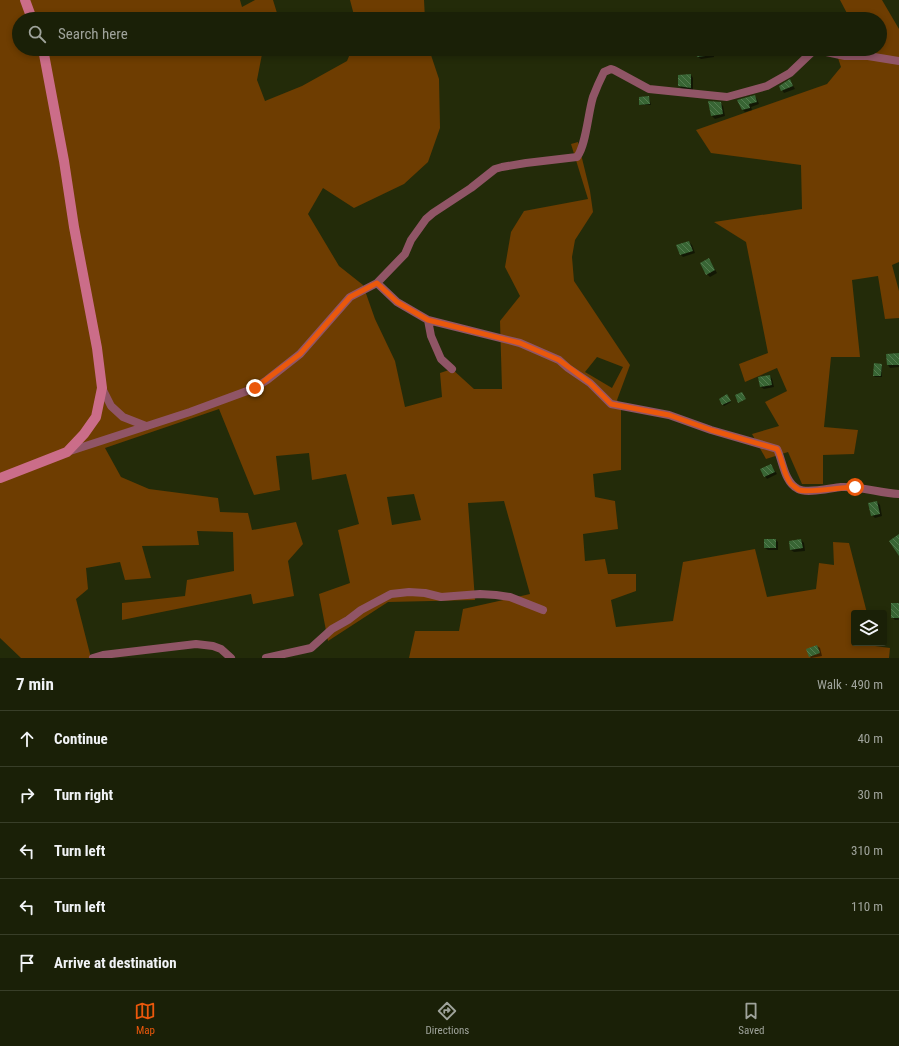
<!DOCTYPE html>
<meta charset="utf-8">
<style>
:root{--surface:#1a2007;--page:#232811;--text:#f1f3f6;--muted:#9fa39b;--line:#383e28;--accent:#ea580c}
body{margin:0;font-family:"Roboto Condensed",sans-serif;background:var(--page);color:var(--text)}
.controls{position:absolute;right:12px;bottom:12px;display:grid;overflow:hidden;border-radius:4px;box-shadow:0 2px 6px #0003}
.controls button{width:36px;height:36px;display:grid;place-items:center;padding:0;border:0;border-bottom:1px solid var(--line);background:var(--surface);color:var(--text);font:20px sans-serif}
.stop{position:absolute;width:12px;height:12px;margin:-9px;border:3px solid #ea580c;border-radius:50%;background:#fff}
.stop.end{background:#ea580c;border-color:#fff;box-shadow:0 1px 4px #0008}
.list{margin:0;padding:0;list-style:none}
h2{display:flex;justify-content:space-between;align-items:center;height:52px;margin:0;padding:0 16px;font-size:17px}
h2 small{font-size:13px;font-weight:400;color:var(--muted)}
.list li{display:grid;grid-template-columns:26px 1fr auto;gap:12px;align-items:center;box-sizing:border-box;height:56px;padding:0 16px;border-top:1px solid var(--line)}
.list b{display:block;font-size:15px;white-space:nowrap}
.list em{font-size:13px;font-style:normal;color:var(--muted)}
.icon{flex:none;width:22px;height:22px;fill:none;stroke:currentColor;stroke-width:2;stroke-linecap:round;stroke-linejoin:round}
.map{position:relative;flex:none;width:899px;height:658px;overflow:hidden}
.search{position:absolute;background:var(--surface);box-shadow:0 2px 6px #0003;left:12px;right:12px;top:12px;height:44px;display:flex;align-items:center;gap:10px;box-sizing:border-box;padding:0 14px;border-radius:22px;color:var(--muted);font-size:15px}
.sheet{height:332px;background:var(--surface)}
nav{display:flex;justify-content:space-around;align-items:center;box-sizing:border-box;height:56px;border-top:1px solid var(--line);background:var(--surface);font-size:11px;color:var(--muted)}
nav a{display:grid;justify-items:center;gap:2px}
nav .on{color:var(--accent)}
.map>svg:first-child{display:block}
.green{fill:#6e3d01;fill-rule:evenodd}
.shadow{fill:#0007}
.building{fill:url(#building-back-hatch)}
.lines{fill:none;stroke-linecap:round;stroke-linejoin:round}
.street{stroke:#905566;stroke-width:8}
.secondary{stroke:#cb6d89;stroke-width:10}
.route{stroke:#ea580c;stroke-width:5}
</style>
<div class="map">
<svg width="899" height="658" viewBox="0 0 899 658">
<defs>
<pattern id="building-back-hatch" width="6" height="6" patternUnits="userSpaceOnUse"><rect width="6" height="6" fill="#386534"/><path d="M-1 5l2 2M0 0l6 6M5-1l2 2" fill="none" stroke="#557c50"/></pattern>
</defs>
<rect width="100%" height="100%" fill="#232b09"/>
<path class="green" d="M 0,0 L 240,0 L 242,7 L 255,0 L 273,0 L 277,13 L 274,19 L 19,19 L 19,49 L 263,49 L 257,80 L 265,101 L 302,86 L 347,61 L 352,49 L 429,49 L 439,79 L 440,128 L 428,162 L 404,184 L 354,208 L 323,188 L 308,214 L 339,266 L 363,285 L 375,319 L 395,361 L 405,407 L 442,397 L 440,373 L 452,369 L 474,389 L 502,389 L 500,321 L 520,296 L 505,267 L 511,232 L 524,211 L 588,199 L 571,144 L 578,142 L 590,191 L 593,212 L 575,240 L 572,257 L 574,281 L 630,365 L 617,400 L 621,406 L 621,470 L 593,474 L 595,497 L 615,501 L 618,529 L 583,534 L 585,561 L 605,559 L 608,574 L 636,574 L 636,591 L 611,600 L 616,627 L 673,621 L 683,562 L 755,549 L 767,597 L 816,589 L 819,563 L 834,565 L 833,542 L 849,543 L 867,613 L 854,613 L 854,643 L 875,643 L 875,646 L 890,648 L 889,658 L 409,658 L 415,631 L 459,631 L 463,609 L 530,594 L 504,501 L 468,503 L 475,600 L 388,602 L 328,641 L 319,594 L 350,583 L 338,530 L 359,524 L 346,474 L 312,480 L 309,453 L 276,456 L 280,490 L 254,495 L 219,409 L 105,448 L 121,477 L 149,489 L 218,498 L 220,512 L 248,513 L 252,530 L 296,522 L 303,544 L 288,561 L 294,596 L 253,604 L 251,594 L 122,620 L 122,603 L 185,596 L 187,580 L 234,571 L 233,532 L 197,531 L 199,545 L 142,546 L 151,578 L 125,580 L 120,562 L 86,568 L 88,589 L 76,599 L 91,658 L 21,658 L 0,638 ZM 597,357 L 623,367 L 612,388 L 585,372 ZM 414,494 L 421,520 L 392,525 L 387,497 Z
M 350,0 L 424,0 L 425,19 L 355,19 Z
M 840,0 L 882,0 L 899,29 L 899,262 L 892,265 L 899,291 L 899,318 L 885,319 L 878,276 L 852,280 L 860,357 L 831,357 L 824,427 L 858,430 L 854,454 L 823,455 L 823,484 L 802,484 L 788,452 L 766,459 L 752,434 L 779,426 L 765,402 L 787,391 L 777,368 L 745,382 L 739,364 L 768,353 L 746,242 L 714,222 L 802,209 L 801,165 L 711,153 L 696,130 L 827,84 L 841,67 L 835,49 L 880,49 L 880,19 L 850,19 Z"/>
<path class="shadow" d="M 658,49 L 668,49 L 668,52 L 659,52 Z
M 705,49 L 712,49 L 714,51 L 714,57 L 701,59 L 698,57 Z
M 691,75 L 693,78 L 693,90 L 682,89 L 679,86 Z
M 790,81 L 795,89 L 784,93 L 782,90 Z
M 754,96 L 757,99 L 759,104 L 751,107 L 752,110 L 745,112 L 742,109 Z
M 649,97 L 651,105 L 641,105 L 640,104 Z
M 720,103 L 723,106 L 725,116 L 715,119 L 712,116 Z
M 689,242 L 692,245 L 695,253 L 683,257 L 680,254 Z
M 709,259 L 717,273 L 710,277 L 707,274 Z
M 899,354 L 899,367 L 890,368 L 888,365 Z
M 881,365 L 882,366 L 882,377 L 875,377 L 874,376 Z
M 770,376 L 772,379 L 774,387 L 764,389 L 761,387 Z
M 728,397 L 731,402 L 724,406 L 723,405 Z
M 771,465 L 777,474 L 767,479 L 765,476 Z
M 877,502 L 880,505 L 882,516 L 875,518 L 872,515 Z
M 776,540 L 778,542 L 778,550 L 768,550 L 765,548 Z
M 801,540 L 804,543 L 805,551 L 794,552 L 791,550 Z
M 899,604 L 899,620 L 895,620 L 892,617 Z
M 817,646 L 820,648 L 822,656 L 811,658 L 810,657 Z"/>
<path class="building" d="M 696,49 L 720,49 L 721,54 L 697,57 Z
M 691,74 L 691,88 L 678,86 L 678,75 Z
M 790,79 L 793,86 L 781,91 L 779,86 Z
M 755,95 L 757,102 L 749,104 L 750,108 L 742,110 L 737,100 Z
M 649,96 L 650,104 L 639,105 L 639,97 Z
M 708,101 L 721,102 L 723,114 L 711,116 Z
M 689,241 L 693,251 L 680,255 L 676,245 Z
M 709,258 L 715,270 L 706,275 L 700,263 Z
M 899,353 L 899,365 L 887,365 L 886,354 Z
M 874,363 L 882,364 L 881,376 L 873,376 Z
M 770,375 L 772,385 L 760,387 L 758,377 Z
M 742,392 L 746,399 L 738,403 L 735,395 Z
M 727,394 L 731,401 L 722,405 L 719,399 Z
M 771,464 L 775,472 L 764,477 L 760,469 Z
M 877,501 L 880,514 L 871,516 L 868,503 Z
M 899,534 L 899,556 L 889,541 Z
M 764,539 L 776,539 L 776,548 L 764,548 Z
M 801,539 L 803,548 L 790,550 L 789,541 Z
M 891,603 L 899,603 L 899,618 L 891,618 Z
M 817,645 L 820,653 L 809,657 L 806,649 Z"/>
<g class="lines">
<path class="street" d="M 377,283 L 397,302 L 428,320 L 520,343 L 559,360 L 568,368 L 590,383 L 611,404 L 669,415 L 711,430 L 777,449 C 783,461 784,482 798,489 C 807,494 830,488 841,487 C 861,486 879,493 899,494
M 428,320 L 431,336 L 441,359 L 452,369
M 102,388 L 111,406 L 123,417 L 146,426
M 67,452 L 190,412 L 255,388 L 267,380 L 300,354 L 350,297 L 377,283 L 405,254 L 411,240 L 426,219 L 433,213 L 471,188 L 495,169 L 502,167 L 526,163 L 577,157 C 586,146 588,113 593,97 C 596,89 600,80 604,72 L 611,69 L 614,70 L 649,89 L 727,97 L 767,86 L 790,73 L 812,52 L 817,50 L 845,56 L 868,56 L 899,61
M 93,658 L 103,655 L 196,644 L 213,646 L 221,649 L 231,658
M 266,658 L 311,648 L 332,629 L 348,620 L 361,610 L 391,594 L 409,592 L 425,593 L 441,597 L 480,594 L 496,595 L 510,597 L 543,610"/>
<path class="secondary" d="M 25,0 L 32,19
M 0,478 L 67,452 L 84,434 L 96,417 L 102,388 L 97,348 L 74,227 L 64,161 L 43,49"/>
</g>
<g class="lines">
<path class="route" d="M 255,388 L 300,354 L 350,297 L 377,283 L 397,302 L 428,320 L 520,343 L 559,360 L 590,383 L 611,404 L 669,415 L 711,430 L 777,449 C 783,460 783,474 791,484 C 793,485 797,489 799,490 C 809,493 842,487 855,487"/>
</g>
</svg>
<div class="controls">
<button><svg class="icon" aria-label="layers" viewBox="0 0 24 24"><path d="M12 4l9 5-9 5-9-5zM3 14l9 5 9-5"/></svg></button>
</div>
<div class="stop" style="left:855px;top:487px"></div>
<div class="stop end" style="left:255px;top:388px"></div>
<div class="search"><svg class="icon" aria-label="search" viewBox="0 0 24 24"><circle cx="10" cy="10" r="6"/><path d="M15 15l6 6"/></svg>Search here</div>
</div>
<section class="sheet">
<h2>7 min<small>Walk · 490 m</small></h2>
<ul class="list">
<li><svg class="icon" aria-label="ahead" viewBox="0 0 24 24"><path d="M12 20V5M6 11l6-6 6 6"/></svg><div><b>Continue</b></div><em>40 m</em></li>
<li><svg class="icon" aria-label="right" viewBox="0 0 24 24"><path d="M7 20v-9h11M14 6l5 5-5 5"/></svg><div><b>Turn right</b></div><em>30 m</em></li>
<li><svg class="icon" aria-label="left" viewBox="0 0 24 24"><path d="M17 20v-9H6M10 6l-5 5 5 5"/></svg><div><b>Turn left</b></div><em>310 m</em></li>
<li><svg class="icon" aria-label="left" viewBox="0 0 24 24"><path d="M17 20v-9H6M10 6l-5 5 5 5"/></svg><div><b>Turn left</b></div><em>110 m</em></li>
<li><svg class="icon" aria-label="arrive" viewBox="0 0 24 24"><path d="M6 21V4h12l-3 4 3 4H6"/></svg><div><b>Arrive at destination</b></div></li>
</ul>
</section>
<nav>
<a class="on"><svg class="icon" aria-label="map" viewBox="0 0 24 24"><path d="M3 6l6-2 6 2 6-2v14l-6 2-6-2-6 2zM9 4v14M15 6v14"/></svg>Map</a>
<a><svg class="icon" aria-label="directions" viewBox="0 0 24 24"><path d="M12 3l9 9-9 9-9-9zM9 14v-3h6M13 9l2 2-2 2"/></svg>Directions</a>
<a><svg class="icon" aria-label="saved" viewBox="0 0 24 24"><path d="M7 4h10v16l-5-4-5 4z"/></svg>Saved</a>
</nav>
